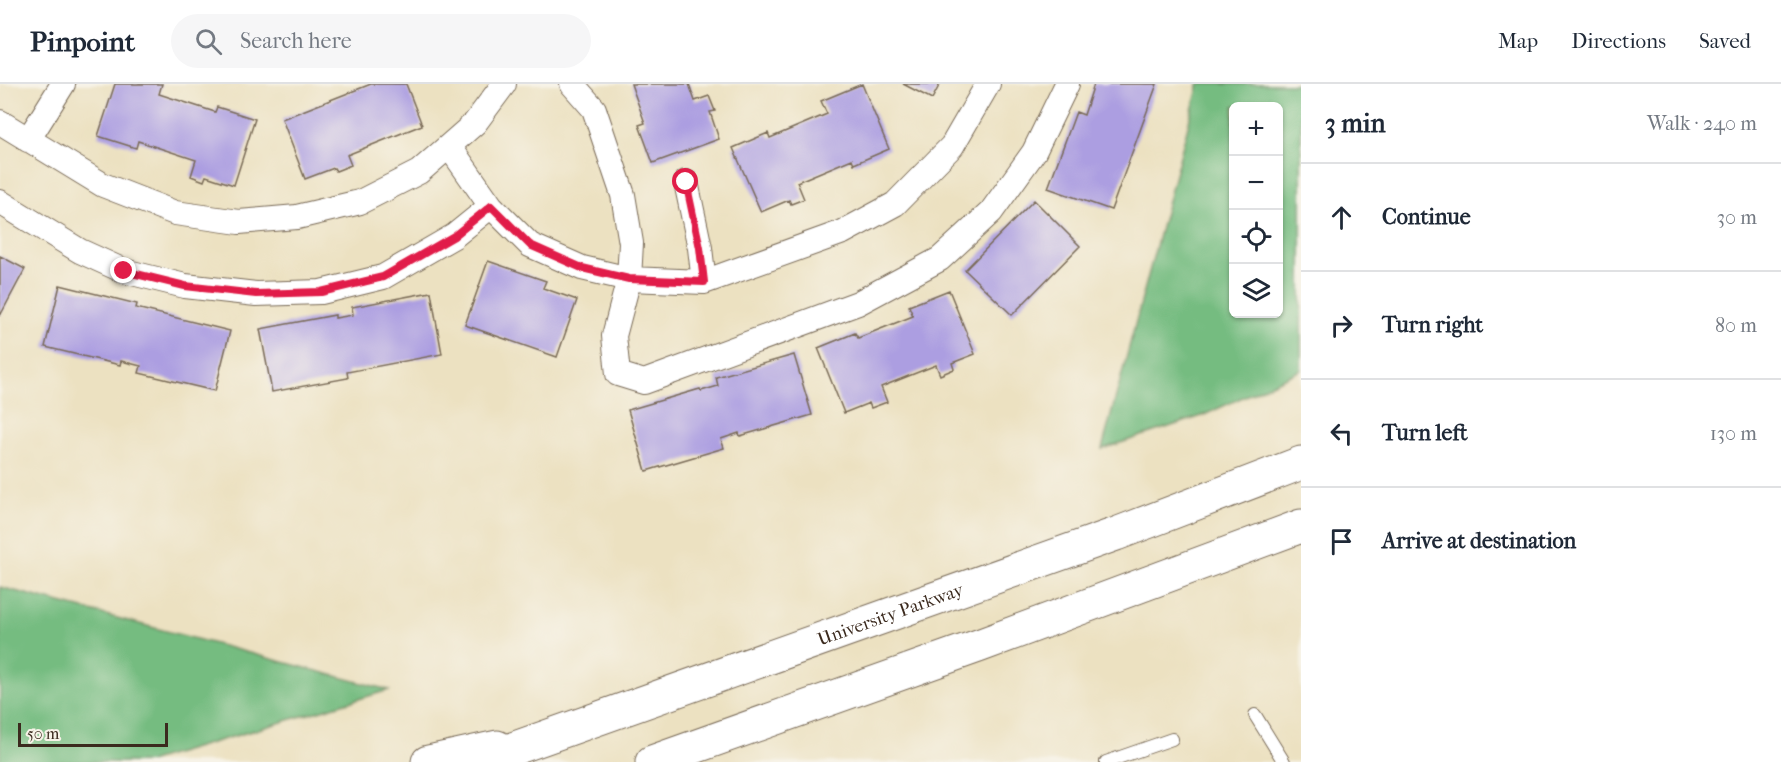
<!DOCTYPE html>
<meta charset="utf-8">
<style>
:root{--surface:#fff;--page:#f6f6f7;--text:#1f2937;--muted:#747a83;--line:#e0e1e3}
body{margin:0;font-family:"IM FELL French Canon",serif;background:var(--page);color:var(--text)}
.controls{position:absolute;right:18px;top:18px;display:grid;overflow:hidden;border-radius:9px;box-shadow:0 2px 4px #0004}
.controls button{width:54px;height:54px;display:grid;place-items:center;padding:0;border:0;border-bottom:2px solid var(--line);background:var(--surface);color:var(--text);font:30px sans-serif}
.scale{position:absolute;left:18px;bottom:15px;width:150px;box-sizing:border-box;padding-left:6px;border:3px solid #3b2a1e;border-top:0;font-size:16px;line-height:21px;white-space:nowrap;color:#3b2a1e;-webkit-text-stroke:4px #f7f3e8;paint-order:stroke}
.stop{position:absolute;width:18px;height:18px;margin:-14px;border:4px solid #e11d48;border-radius:50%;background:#fff}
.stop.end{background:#e11d48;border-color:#fff;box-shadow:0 2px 6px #0008}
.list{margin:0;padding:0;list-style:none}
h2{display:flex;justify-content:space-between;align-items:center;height:78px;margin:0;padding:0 24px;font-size:26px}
h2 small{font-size:20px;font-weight:400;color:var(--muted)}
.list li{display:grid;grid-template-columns:39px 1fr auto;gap:18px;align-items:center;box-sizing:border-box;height:108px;padding:0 24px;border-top:2px solid var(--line)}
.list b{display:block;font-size:22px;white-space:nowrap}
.list em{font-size:20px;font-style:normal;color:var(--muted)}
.icon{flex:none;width:33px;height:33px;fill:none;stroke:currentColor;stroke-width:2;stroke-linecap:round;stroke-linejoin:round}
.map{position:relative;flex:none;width:1301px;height:678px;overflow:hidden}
header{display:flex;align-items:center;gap:36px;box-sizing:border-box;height:84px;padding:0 30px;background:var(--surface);border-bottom:2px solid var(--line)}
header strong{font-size:28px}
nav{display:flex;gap:33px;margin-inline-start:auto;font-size:21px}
.search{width:420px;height:54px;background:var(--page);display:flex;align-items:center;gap:15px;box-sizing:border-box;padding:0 21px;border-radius:33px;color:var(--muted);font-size:22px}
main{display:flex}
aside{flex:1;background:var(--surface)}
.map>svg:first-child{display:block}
.forest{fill:#75bc80;stroke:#58734f;stroke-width:1.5;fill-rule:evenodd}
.building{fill:#ac9ee1}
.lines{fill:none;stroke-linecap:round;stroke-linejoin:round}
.service-casing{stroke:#796a57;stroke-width:14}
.minor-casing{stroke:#796a57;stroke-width:26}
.motorway-casing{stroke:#796a57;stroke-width:35}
.service{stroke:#fff;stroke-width:12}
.minor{stroke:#fff;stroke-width:24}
.motorway{stroke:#fff;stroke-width:33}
.route{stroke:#e11d48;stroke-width:8}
.labels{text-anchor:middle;stroke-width:6;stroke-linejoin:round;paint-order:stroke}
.street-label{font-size:18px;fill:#3b2a1e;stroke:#f7f3e8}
</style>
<header>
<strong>Pinpoint</strong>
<div class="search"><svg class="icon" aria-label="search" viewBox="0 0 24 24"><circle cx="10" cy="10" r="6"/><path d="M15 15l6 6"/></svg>Search here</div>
<nav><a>Map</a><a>Directions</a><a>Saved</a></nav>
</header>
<main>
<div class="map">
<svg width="1301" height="678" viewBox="0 0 1301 678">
<rect width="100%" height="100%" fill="#f7f3e8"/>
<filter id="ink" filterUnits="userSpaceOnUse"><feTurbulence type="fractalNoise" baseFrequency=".0167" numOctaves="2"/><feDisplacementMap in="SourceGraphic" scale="12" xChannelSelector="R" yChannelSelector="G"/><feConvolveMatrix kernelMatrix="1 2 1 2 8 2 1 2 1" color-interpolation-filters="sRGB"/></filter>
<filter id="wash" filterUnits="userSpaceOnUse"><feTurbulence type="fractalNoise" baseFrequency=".008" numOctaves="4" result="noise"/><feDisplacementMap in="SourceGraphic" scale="24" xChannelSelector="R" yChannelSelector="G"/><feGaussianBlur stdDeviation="1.35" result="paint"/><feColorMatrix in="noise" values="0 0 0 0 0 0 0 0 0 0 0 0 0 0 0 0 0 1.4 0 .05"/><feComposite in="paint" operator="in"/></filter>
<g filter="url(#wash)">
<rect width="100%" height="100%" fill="#ece1c1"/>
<path class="forest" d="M 1198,0 L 1301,0 L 1301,286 L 1202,332 L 1102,365 L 1198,4 ZM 1278,22 L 1278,230 L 1234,230 L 1234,22 Z
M 0,503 L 389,606 L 148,678 L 0,678 Z"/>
<g id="blocks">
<path class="building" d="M 115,0 L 162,0 L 159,10 L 215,28 L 217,23 L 255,35 L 234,101 L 206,92 L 204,97 L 191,92 L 196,76 L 138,57 L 136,64 L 98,52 Z
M 371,0 L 406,0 L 422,41 L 347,71 L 351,81 L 336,87 L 334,84 L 305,95 L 282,35 Z
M 631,0 L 689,0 L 695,17 L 709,12 L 715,27 L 710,28 L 719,55 L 653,79 L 639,41 L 645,39 Z
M 862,0 L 889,65 L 854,80 L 852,75 L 797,98 L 804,115 L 791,120 L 789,116 L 761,128 L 733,64 L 768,49 L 770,54 L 827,30 L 821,17 Z
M 903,0 L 940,0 L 932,15 Z
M 1094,0 L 1157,0 L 1111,126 L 1048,104 L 1076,28 L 1084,31 Z
M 1034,116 L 1080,162 L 1012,231 L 965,186 Z
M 0,172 L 25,185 L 0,232 Z
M 488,177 L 546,197 L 543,204 L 577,216 L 557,273 L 465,241 Z
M 60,201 L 137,220 L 136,224 L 230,247 L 215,307 L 139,289 L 141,282 L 121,277 L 120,281 L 45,263 Z
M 949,206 L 975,270 L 952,279 L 954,285 L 940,291 L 936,281 L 881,303 L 887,318 L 871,324 L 869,319 L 844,329 L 818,264 L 855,249 L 858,254 L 913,232 L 909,222 Z
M 431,208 L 442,270 L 347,288 L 348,294 L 272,308 L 260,245 L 335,231 L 335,234 L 353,231 L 352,223 Z
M 794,271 L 812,331 L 740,352 L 739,349 L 721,355 L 724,364 L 646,387 L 628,326 L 700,305 L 701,307 L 718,302 L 716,293 Z"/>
</g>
</g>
<g filter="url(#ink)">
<use href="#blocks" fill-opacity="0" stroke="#796a57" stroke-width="1.5"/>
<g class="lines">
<defs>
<path id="service" d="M 1255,631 L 1284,678
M 1106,678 L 1172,655"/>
<path id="minor" d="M 988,0 L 952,62 L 895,120 L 843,148 L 704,198 L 629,195 L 614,252 L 618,290 L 644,298 L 858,219 L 940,175 L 991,128 L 1034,68 L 1067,0
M 0,38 L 103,101 L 175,129 L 239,138 L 297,133 L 360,118 L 419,88 L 475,39 L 504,0
M 28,56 L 63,0
M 686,98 L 700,164 L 704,198
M 0,118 L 80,167 L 124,187 L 185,202 L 256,210 L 321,208 L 383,193 L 454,152 L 491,122 L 449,62
M 491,122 L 530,161 L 582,184 L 629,195 L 631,159 L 623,111 L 594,25 L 572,0"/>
<g id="motorway">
<path d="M 428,678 L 497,663"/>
<path id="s1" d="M 476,678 L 1116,450 L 1301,379"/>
<path d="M 652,678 L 981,561 L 1301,442"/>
</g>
</defs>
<use href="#service" class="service-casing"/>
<use href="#minor" class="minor-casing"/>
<use href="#motorway" class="motorway-casing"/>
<use href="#service" class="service"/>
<use href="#minor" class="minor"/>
<use href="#motorway" class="motorway"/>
</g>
</g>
<g class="lines" filter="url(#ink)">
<path class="route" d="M 124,187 L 185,202 L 256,210 L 321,208 L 383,193 L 454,152 L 491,122 L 530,161 L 582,184 L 629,195 L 704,198 L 700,164 L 686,98"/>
</g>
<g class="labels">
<g class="street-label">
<text dy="6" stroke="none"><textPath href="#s1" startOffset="440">University Parkway</textPath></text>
</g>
</g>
</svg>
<div class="controls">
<button>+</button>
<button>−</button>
<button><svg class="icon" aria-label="locate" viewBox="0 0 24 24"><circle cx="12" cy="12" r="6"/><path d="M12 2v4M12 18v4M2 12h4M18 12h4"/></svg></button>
<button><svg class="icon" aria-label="layers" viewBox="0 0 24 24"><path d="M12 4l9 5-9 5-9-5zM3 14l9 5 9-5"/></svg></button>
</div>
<div class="scale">50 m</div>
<div class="stop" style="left:686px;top:98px"></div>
<div class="stop end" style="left:124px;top:187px"></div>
</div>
<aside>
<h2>3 min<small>Walk · 240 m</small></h2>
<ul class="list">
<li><svg class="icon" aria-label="ahead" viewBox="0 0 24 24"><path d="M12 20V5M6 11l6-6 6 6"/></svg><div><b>Continue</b></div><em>30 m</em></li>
<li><svg class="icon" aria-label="right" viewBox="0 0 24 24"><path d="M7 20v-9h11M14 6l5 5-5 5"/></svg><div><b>Turn right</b></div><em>80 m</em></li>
<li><svg class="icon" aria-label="left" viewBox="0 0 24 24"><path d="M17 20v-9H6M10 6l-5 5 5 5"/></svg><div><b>Turn left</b></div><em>130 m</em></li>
<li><svg class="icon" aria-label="arrive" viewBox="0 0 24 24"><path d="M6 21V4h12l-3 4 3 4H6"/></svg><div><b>Arrive at destination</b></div></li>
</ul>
</aside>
</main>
